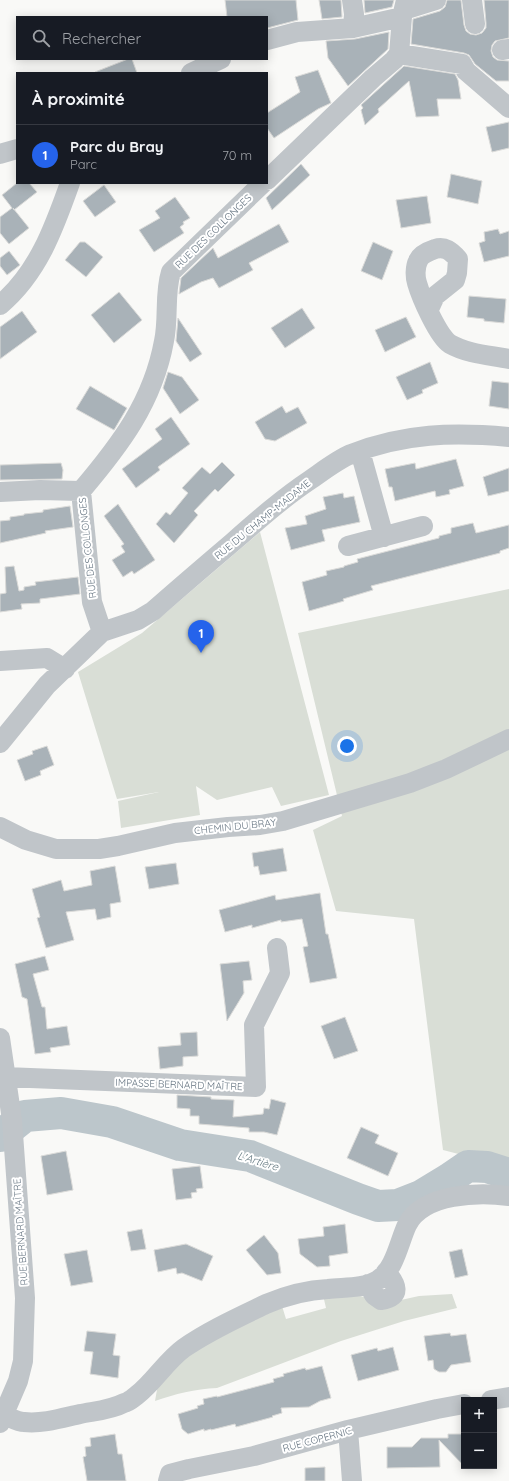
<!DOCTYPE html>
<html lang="fr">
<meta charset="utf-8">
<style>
:root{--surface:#171b24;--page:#242831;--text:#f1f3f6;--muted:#9ea1a6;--line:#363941;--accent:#2563eb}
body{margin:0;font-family:Quicksand,sans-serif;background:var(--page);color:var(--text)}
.controls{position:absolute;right:12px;bottom:12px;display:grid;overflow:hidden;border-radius:0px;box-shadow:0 2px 10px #0003}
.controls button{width:36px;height:36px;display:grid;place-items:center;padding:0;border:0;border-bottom:1px solid var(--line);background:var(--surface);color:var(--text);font:20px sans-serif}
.you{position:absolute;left:347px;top:746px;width:14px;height:14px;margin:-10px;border:3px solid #fff;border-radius:50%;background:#1a73e8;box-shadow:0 0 0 6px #1a73e833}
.badge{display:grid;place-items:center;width:26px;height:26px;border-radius:50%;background:var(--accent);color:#fff;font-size:13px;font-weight:700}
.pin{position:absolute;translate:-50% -33px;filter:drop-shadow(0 1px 2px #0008)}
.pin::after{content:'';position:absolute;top:21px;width:14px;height:12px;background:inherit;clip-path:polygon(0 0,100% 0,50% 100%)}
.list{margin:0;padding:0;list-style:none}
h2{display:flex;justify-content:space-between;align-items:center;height:52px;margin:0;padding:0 16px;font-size:17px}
h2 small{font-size:13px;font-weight:400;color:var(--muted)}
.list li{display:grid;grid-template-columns:26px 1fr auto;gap:12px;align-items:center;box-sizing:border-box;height:60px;padding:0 16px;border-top:1px solid var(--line)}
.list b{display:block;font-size:15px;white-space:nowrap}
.list p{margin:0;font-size:13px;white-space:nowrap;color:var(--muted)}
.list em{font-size:13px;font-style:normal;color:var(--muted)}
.icon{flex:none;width:22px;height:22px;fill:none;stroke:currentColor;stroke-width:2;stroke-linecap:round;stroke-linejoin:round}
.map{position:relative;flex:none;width:509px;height:1481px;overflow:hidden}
.search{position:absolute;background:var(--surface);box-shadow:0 2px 10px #0003;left:16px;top:16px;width:252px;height:44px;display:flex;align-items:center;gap:10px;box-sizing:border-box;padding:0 14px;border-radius:0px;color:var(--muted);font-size:15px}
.panel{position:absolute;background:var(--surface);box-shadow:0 2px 10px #0003;left:16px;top:72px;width:252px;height:112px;border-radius:0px}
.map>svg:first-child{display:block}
.green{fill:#d9ded6}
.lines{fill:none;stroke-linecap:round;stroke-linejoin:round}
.river{stroke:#bcc6cb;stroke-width:32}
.building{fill:#a9b2b8;stroke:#dbdbd9}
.minor{stroke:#c0c5c9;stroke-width:20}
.labels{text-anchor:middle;stroke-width:4;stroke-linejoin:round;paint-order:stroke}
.street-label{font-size:10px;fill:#657481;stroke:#fff}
.water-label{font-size:11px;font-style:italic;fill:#657a82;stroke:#fff}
</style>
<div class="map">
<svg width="509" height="1481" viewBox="0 0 509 1481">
<rect width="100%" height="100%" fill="#f9f9f7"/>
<path class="green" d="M 260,532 L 329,795 L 281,806 L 272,787 L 217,800 L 196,786 L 200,815 L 121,828 L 118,801 L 159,792 L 117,799 L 78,672 L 142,633 Z
M 509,589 L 509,1167 L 443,1150 L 414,919 L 336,911 L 313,830 L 342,816 L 298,633 Z
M 452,1294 L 457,1308 L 404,1321 L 341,1341 L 217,1388 C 195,1389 175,1394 155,1401 L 158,1384 L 196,1346 L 282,1306 L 286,1319 L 326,1308 L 323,1295 L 357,1295 L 367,1298 L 401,1300 L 419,1296 Z"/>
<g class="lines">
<path class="river" d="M 0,1136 L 25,1116 L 61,1113 L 112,1122 L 180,1145 L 250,1156 L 358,1199 L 378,1206 L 398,1205 L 421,1196 L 449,1179 L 468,1166 L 487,1167 L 509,1174"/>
</g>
<path class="building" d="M 225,0 L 296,0 L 298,20 L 267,28 L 267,17 L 227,17 Z
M 319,0 L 341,0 L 342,17 L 322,19 Z
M 364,0 L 394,0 L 392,7 L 365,13 Z
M 447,0 L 461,0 L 464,25 L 466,31 L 470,34 L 476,35 L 482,33 L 486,28 L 486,23 L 484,0 L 509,0 L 509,38 L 495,41 L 492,45 L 491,51 L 493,57 L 497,60 L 509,61 L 509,81 L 496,81 L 475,64 L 469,55 L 464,53 L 411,44 L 413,19 L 440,11 L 445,7 Z
M 389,32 L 388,49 L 348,86 L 328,58 L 326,41 L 355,39 Z
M 128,59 L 132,59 L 137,73 L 95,73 L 95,72 Z
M 404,66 L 455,74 L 458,80 L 461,99 L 437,99 L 439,116 L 416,117 L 409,81 L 378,109 L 379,112 L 365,125 L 361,110 L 363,108 L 361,105 Z
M 318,70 L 331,103 L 318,109 L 274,138 L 267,128 L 267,113 L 300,92 L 295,77 Z
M 509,122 L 509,148 L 492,152 L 486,127 Z
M 301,164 L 310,175 L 272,210 L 266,198 Z
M 451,174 L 482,181 L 478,204 L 447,197 Z
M 17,183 L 29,183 L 37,192 L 14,210 L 13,208 L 29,228 L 9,244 L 0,233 L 0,217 L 12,208 L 2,195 Z
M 104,185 L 116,202 L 95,217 L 83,201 Z
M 427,196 L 431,223 L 401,228 L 396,200 Z
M 175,197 L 190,218 L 183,222 L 184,224 L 180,227 L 184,233 L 154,252 L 139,230 L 160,218 L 155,211 Z
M 279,224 L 289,242 L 249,263 L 253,270 L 219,288 L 213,278 L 201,282 L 179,294 L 181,278 L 213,248 L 218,258 Z
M 498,229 L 500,234 L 509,231 L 509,256 L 484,262 L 479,243 L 485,241 L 484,232 Z
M 80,242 L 85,242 L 103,257 L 86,277 L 65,260 Z
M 373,242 L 393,251 L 382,280 L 361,271 Z
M 9,251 L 20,265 L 7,275 L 0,266 L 0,258 Z
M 119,292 L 142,320 L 114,343 L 91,315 Z
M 469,296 L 506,299 L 504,323 L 484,321 L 484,319 L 467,317 Z
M 302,308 L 315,328 L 285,348 L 271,328 Z
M 22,311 L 37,332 L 0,359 L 0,327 Z
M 406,317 L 416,337 L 385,352 L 375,330 Z
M 178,318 L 202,354 L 190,362 L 176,341 Z
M 430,362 L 438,383 L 422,390 L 423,393 L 407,400 L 396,377 Z
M 168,372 L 182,377 L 199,400 L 180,414 L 163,388 Z
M 492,381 L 509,383 L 509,409 L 489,406 Z
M 90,386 L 127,408 L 114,430 L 76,409 Z
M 282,406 L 286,413 L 298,407 L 307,423 L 275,441 L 265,439 L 255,422 Z
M 171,417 L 190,444 L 158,467 L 160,470 L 136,488 L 122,469 L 162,439 L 155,429 Z
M 456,459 L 464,486 L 449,490 L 450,494 L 436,497 L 435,491 L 395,501 L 392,487 L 389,487 L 385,469 L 415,463 L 416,469 Z
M 222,462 L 235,475 L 218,492 L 215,489 L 194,511 L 198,515 L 174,543 L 156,524 L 166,512 L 170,515 L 188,493 L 182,488 L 202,467 L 210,474 Z
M 61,463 L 63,470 L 62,479 L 0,480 L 0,465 Z
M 509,468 L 509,491 L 488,496 L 483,477 Z
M 343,493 L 344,498 L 354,496 L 360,522 L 322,530 L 325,541 L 291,550 L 285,528 L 307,524 L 305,516 L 326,509 L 323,497 Z
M 118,504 L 155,560 L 134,574 L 132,571 L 123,577 L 112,560 L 125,552 L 121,546 L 124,544 L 104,516 Z
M 70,506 L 73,527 L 45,531 L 46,533 L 0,543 L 0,521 L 10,520 L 10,517 L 24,515 L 24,514 L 43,512 L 43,510 Z
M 473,523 L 476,533 L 509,525 L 509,548 L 500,551 L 500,553 L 371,586 L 373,590 L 343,599 L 344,601 L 309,611 L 302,582 L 327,575 L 326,571 L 344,567 L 344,566 L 358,562 L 357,559 L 439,538 L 439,536 L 451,533 L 451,528 Z
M 14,566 L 19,591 L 24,590 L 24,587 L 36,585 L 35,582 L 78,577 L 80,594 L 40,599 L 40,603 L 21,604 L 22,609 L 0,612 L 0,594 L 6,593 L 5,567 Z
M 47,746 L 54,765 L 40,771 L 41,775 L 25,781 L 17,760 L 33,754 L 32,751 Z
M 283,848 L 287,871 L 260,875 L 258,866 L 254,867 L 252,853 Z
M 176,863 L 179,884 L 149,889 L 145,867 Z
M 115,866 L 121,902 L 110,904 L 111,917 L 97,920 L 95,909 L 66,912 L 74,940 L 46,948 L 37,918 L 40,917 L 32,889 L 61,880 L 64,891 L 92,885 L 90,871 Z
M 320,893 L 326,934 L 328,934 L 337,978 L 310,983 L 303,947 L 308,946 L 302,919 L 281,922 L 281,920 L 252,928 L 252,925 L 225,932 L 219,910 L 275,895 L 276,900 Z
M 45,956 L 49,970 L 33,974 L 42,1007 L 45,1007 L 47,1029 L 67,1026 L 70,1045 L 50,1048 L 51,1052 L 35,1054 L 27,999 L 22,997 L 15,964 Z
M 249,961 L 252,980 L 243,981 L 244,993 L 227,1021 L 220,964 Z
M 345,1017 L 358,1051 L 334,1059 L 321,1026 Z
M 197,1032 L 198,1056 L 183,1057 L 183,1066 L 160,1069 L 158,1047 L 181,1045 L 180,1033 Z
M 177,1095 L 211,1097 L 211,1099 L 234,1100 L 233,1117 L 263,1114 L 264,1108 L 269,1109 L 271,1099 L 286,1103 L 277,1135 L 264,1132 L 249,1132 L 249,1128 L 199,1124 L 199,1116 L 190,1116 L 190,1109 L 177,1108 Z
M 361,1127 L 379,1135 L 375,1143 L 398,1153 L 388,1176 L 347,1158 Z
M 66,1151 L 73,1190 L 47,1195 L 41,1156 Z
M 200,1166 L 203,1188 L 196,1189 L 197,1192 L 191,1193 L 192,1198 L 176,1200 L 172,1169 Z
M 345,1224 L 348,1253 L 329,1256 L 330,1266 L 317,1267 L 300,1254 L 298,1239 L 324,1236 L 323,1227 Z
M 142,1229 L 146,1249 L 131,1251 L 127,1232 Z
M 264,1235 L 278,1253 L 281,1273 L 267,1275 L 246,1250 Z
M 186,1244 L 213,1256 L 202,1281 L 182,1273 L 177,1274 L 176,1268 L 158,1272 L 154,1250 Z
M 462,1249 L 468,1275 L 455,1278 L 449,1252 Z
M 87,1250 L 93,1282 L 71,1286 L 64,1254 Z
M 87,1331 L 116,1334 L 113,1355 L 120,1356 L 118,1378 L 90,1374 L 93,1352 L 84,1351 Z
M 450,1333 L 451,1336 L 466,1334 L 471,1362 L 451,1365 L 446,1372 L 439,1372 L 434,1369 L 433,1360 L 428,1361 L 424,1336 Z
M 393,1347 L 399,1370 L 358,1381 L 351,1355 L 377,1348 L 378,1351 Z
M 322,1366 L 331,1398 L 320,1401 L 309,1407 L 281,1408 L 282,1413 L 272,1416 L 273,1417 L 236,1427 L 235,1424 L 211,1430 L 211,1429 L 204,1431 L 204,1429 L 188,1434 L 182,1429 L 178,1414 L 198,1408 L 197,1406 L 204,1404 L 203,1399 L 217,1396 L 217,1397 L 274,1382 L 273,1379 L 284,1376 L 283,1374 L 305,1368 L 306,1370 Z
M 115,1434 L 118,1454 L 122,1454 L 126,1481 L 87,1481 L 83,1457 L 86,1456 L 85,1447 L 91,1446 L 90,1438 Z
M 448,1434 L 464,1434 L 464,1466 L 439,1440 L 440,1467 L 387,1468 L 387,1447 L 412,1447 L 421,1438 L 448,1438 Z
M 325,1467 L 325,1481 L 305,1481 L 305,1468 Z"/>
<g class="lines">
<path class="minor" d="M 352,0 L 354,14 L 353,28
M 472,0 L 475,24
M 404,10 L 436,0
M 267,40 L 297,32 L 353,28 L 402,17
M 502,50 L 509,49
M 399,54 L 462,64 L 466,71 L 509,108
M 191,73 L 221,59
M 0,154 L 17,149
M 267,180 L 373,78 L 394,60 L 399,54 L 402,17 L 406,0
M 0,305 C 38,273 54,228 70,183
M 429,309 L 435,296 L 455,280 L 457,273 L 458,259 C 451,251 445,246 435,249 C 429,251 420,255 418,261 C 415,267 415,277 417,283 C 421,297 438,336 450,344 C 468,354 489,355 509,359
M 360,451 L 384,537
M 0,492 L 40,490 L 81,491
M 348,546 L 423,526
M 102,632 L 92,602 L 81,491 C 120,445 153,402 164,341 C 169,318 164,294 171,272 L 263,183
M 0,661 L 47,658 L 65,669
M 0,743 L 47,685 L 102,632 L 138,620 L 153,611 C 179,588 206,565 233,542 C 258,520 283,498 310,480 C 323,471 337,460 351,454 C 405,433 453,432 509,437
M 0,827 L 26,840 L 56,849 L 99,849 L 118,846 L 175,833 L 228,827 L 260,825 L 283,821 L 410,783 L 446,769 L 509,739
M 0,1038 L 12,1120 L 25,1298 L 23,1361 L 18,1381 L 0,1423
M 5,1077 L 256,1087 L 254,1025 L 280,973 L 277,948
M 368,1284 L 374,1295 L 381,1300 C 403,1297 396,1283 386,1272
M 491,1400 L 509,1397
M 4,1415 C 10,1417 17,1422 24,1422 C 43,1424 62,1418 80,1414 C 95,1411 111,1410 124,1403 C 129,1402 133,1398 137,1395 C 154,1382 166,1361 184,1348 C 208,1331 239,1317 266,1304 C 285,1296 307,1290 328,1289 C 344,1287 363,1289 378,1280 C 395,1269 399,1242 407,1225 C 423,1193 479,1192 509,1196
M 348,1430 L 352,1481
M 168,1481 L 170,1474 L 189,1469 L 254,1456 L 348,1430 L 437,1409 L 464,1404"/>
</g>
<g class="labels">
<g class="street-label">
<text transform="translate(213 231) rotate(-44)" y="4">RUE DES COLLONGES</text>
<text transform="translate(262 519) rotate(-39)" y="4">RUE DU CHAMP-MADAME</text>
<text transform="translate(87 548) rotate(-96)" y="4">RUE DES COLLONGES</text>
<text transform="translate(235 826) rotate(-6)" y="4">CHEMIN DU BRAY</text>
<text transform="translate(179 1084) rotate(2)" y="4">IMPASSE BERNARD MAÎTRE</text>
<text transform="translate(20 1232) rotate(-94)" y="4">RUE BERNARD MAÎTRE</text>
<text transform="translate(317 1439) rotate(-15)" y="4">RUE COPERNIC</text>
</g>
<g class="water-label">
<text transform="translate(258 1161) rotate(17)" y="4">L'Artière</text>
</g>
</g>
</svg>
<div class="controls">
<button>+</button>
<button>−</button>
</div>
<div class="you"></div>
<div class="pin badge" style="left:201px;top:653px">1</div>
<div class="search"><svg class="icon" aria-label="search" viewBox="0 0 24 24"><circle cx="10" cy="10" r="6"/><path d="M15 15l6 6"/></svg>Rechercher</div>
<section class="panel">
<h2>À proximité<small></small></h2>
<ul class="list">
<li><span class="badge">1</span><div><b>Parc du Bray</b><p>Parc</p></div><em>70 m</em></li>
</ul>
</section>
</div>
